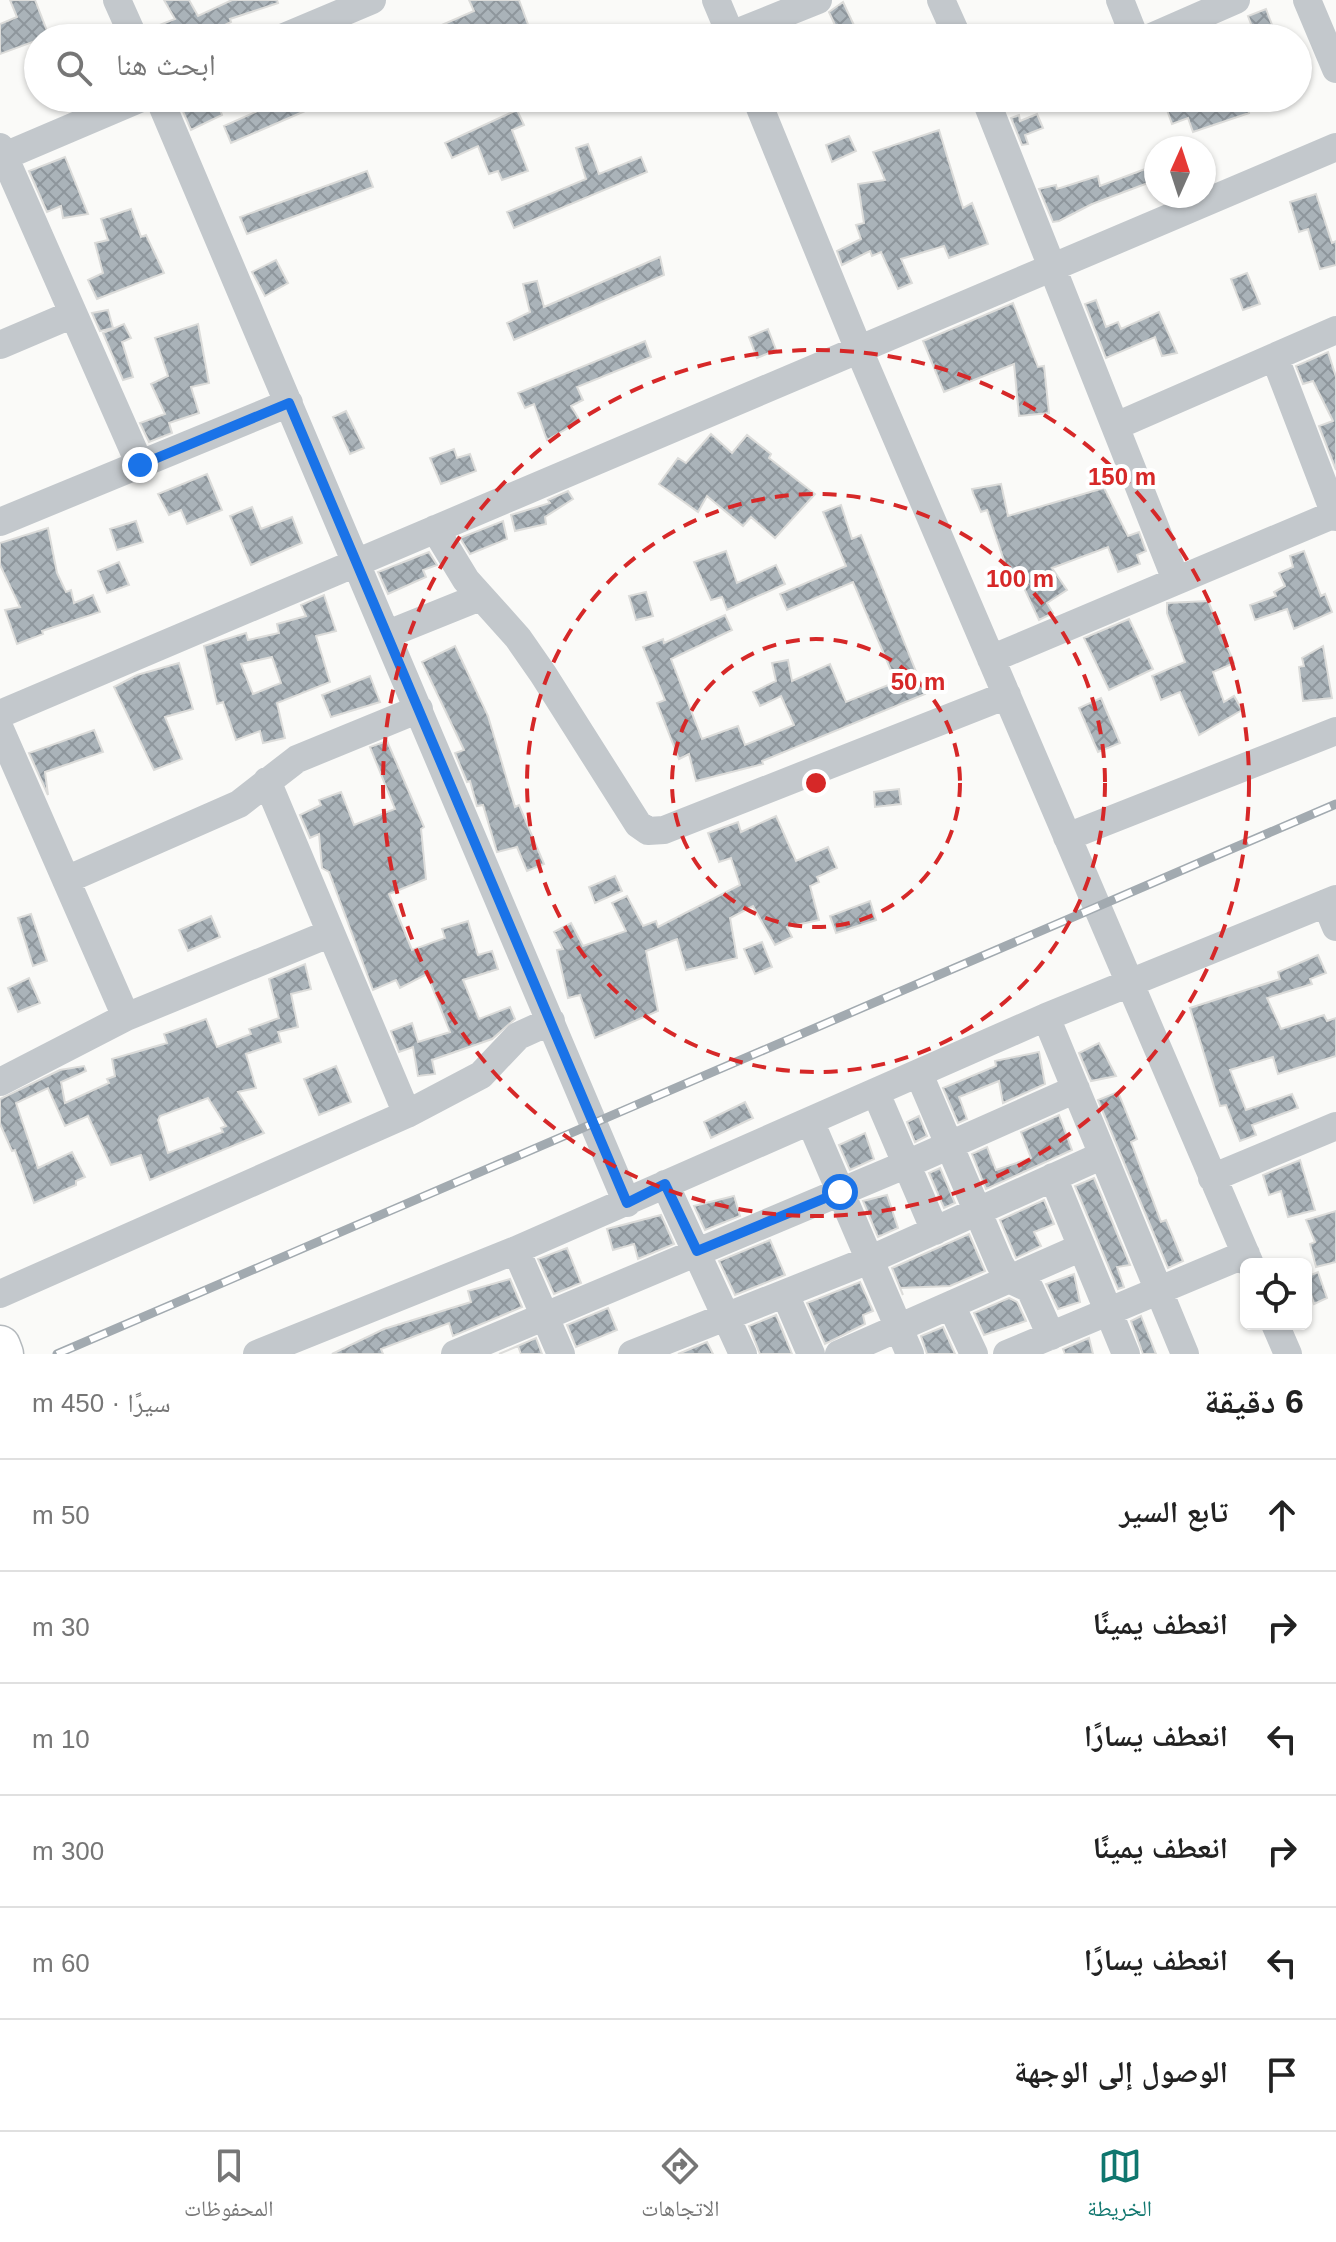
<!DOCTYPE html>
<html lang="ar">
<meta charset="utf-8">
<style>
:root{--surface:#fff;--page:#f6f6f6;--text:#222;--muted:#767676;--line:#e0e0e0;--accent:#0f766e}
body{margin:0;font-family:Arial,"Noto Naskh Arabic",sans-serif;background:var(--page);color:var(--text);direction:rtl}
.controls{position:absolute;right:24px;bottom:24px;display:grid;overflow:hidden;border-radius:12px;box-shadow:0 2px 6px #0004}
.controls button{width:72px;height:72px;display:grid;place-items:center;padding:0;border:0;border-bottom:2px solid var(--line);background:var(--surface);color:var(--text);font:40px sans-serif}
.compass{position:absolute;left:1144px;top:136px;width:72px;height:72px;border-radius:50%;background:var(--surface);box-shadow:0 2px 6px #0004;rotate:3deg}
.stop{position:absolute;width:24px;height:24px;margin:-18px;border:6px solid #1a73e8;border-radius:50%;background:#fff}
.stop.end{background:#1a73e8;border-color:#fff;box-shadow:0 2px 8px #0008}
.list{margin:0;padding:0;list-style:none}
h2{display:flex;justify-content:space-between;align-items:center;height:104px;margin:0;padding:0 32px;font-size:34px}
h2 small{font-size:26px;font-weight:400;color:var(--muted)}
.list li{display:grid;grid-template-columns:52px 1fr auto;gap:24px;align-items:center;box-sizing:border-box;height:112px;padding:0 32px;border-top:2px solid var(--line)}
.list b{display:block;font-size:30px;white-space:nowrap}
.list em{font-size:26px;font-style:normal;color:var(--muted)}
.icon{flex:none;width:44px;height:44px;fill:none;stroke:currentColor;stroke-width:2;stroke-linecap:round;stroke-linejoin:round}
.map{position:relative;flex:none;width:1336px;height:1354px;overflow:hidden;direction:ltr}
.search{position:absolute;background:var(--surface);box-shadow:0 2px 6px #0004;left:24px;right:24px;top:24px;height:88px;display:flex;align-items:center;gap:20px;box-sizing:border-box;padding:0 28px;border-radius:44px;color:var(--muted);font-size:30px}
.sheet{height:776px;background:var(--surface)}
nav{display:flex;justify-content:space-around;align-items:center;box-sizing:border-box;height:112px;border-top:2px solid var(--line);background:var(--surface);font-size:22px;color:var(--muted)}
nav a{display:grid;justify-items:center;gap:4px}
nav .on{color:var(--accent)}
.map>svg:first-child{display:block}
.building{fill:url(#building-cross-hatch);stroke:#dcdcda;stroke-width:2;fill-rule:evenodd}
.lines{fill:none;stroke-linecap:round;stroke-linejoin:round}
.highway-casing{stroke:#b4b9bd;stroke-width:43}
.minor{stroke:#c3c8cc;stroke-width:28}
.highway{stroke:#fff;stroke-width:40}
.rail-casing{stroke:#a2aab0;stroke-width:9}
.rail{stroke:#fff;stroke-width:6;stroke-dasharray:18;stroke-linecap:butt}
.route{stroke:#1a73e8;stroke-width:10}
.ring{fill:none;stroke:#d62828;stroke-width:4;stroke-dasharray:14 10}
.centre{fill:#d62828;stroke:#fff;stroke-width:4}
.ring-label{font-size:24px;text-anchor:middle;font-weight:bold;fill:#d62828;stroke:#fff;stroke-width:8;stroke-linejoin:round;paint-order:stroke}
</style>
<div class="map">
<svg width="1336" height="1354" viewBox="0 0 1336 1354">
<defs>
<pattern id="building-cross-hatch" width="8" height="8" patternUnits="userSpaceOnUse" patternTransform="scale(2)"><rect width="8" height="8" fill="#aab3b9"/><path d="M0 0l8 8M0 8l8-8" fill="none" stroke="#8e969c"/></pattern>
</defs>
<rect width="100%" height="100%" fill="#fafaf8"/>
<path class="building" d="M 10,0 L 35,0 L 49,36 L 0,54 L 0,24 L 17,17 Z
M 164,0 L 189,0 L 198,16 L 232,0 L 277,0 L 278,3 L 230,19 L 231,22 L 199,38 L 151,38 L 149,29 L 175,19 Z
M 469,0 L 519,0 L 533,38 L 412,38 L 474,11 Z
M 843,2 L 860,38 L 841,38 L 829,12 Z
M 1266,9 L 1272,25 L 1254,32 L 1248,16 Z
M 206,98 L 216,98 L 222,115 L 191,130 L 182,109 Z
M 287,98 L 335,98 L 231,143 L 224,126 Z
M 1179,98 L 1244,98 L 1249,113 L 1193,132 L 1188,118 L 1172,124 L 1167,110 L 1182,105 Z
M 517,110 L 524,125 L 512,130 L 528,171 L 502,180 L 498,171 L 489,174 L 478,146 L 452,158 L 445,143 Z
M 1037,114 L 1043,128 L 1025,135 L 1028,144 L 1022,145 L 1011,118 L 1019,115 L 1020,121 Z
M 939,130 L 963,208 L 972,203 L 988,244 L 949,258 L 944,246 L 901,259 L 912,283 L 898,289 L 881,252 L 872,256 L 870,251 L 842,265 L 837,251 L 861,239 L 856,225 L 864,223 L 858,184 L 885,180 L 873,152 Z
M 849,136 L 856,151 L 832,162 L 826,145 Z
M 588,144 L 599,174 L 641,157 L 647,172 L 514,228 L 507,212 L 586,179 L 576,148 Z
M 65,157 L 88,214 L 63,218 L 61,206 L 47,212 L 29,171 Z
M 1156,165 L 1156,180 L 1092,204 L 1059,221 L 1053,222 L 1039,189 L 1056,185 L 1057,189 L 1098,176 L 1100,186 Z
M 367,171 L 373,187 L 247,234 L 240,217 Z
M 1316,194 L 1332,243 L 1336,241 L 1336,265 L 1320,269 L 1308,229 L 1299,232 L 1290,202 Z
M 131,209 L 141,237 L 146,235 L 164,273 L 97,299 L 88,280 L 103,273 L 95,243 L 108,240 L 101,219 Z
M 660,257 L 664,275 L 514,340 L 507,323 L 530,312 L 523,284 L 537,281 L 544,307 Z
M 276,260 L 288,283 L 265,296 L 252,272 Z
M 1247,273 L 1260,304 L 1243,310 L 1231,279 Z
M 1096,300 L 1106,327 L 1118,322 L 1121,329 L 1159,312 L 1177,353 L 1162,356 L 1155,337 L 1106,358 L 1085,304 Z
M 1013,303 L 1038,367 L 1044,366 L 1049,413 L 1019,416 L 1014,364 L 944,392 L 923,341 Z
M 108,310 L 113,328 L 100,331 L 92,313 Z
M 124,324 L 131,338 L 122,342 L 133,377 L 123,380 L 103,333 Z
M 198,324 L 209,383 L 191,387 L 199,413 L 169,423 L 172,433 L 149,442 L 140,423 L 165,414 L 151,384 L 168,376 L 155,338 Z
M 768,329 L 776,350 L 757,358 L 749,337 Z
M 645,341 L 651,357 L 577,387 L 583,400 L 571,406 L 580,421 L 547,440 L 534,404 L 525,408 L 518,393 Z
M 1328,352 L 1336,377 L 1336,470 L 1319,426 L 1333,421 L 1313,381 L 1303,384 L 1296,366 Z
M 346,411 L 364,448 L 350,454 L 333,417 Z
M 711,434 L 732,453 L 747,435 L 771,454 L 769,458 L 815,494 L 775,538 L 751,517 L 743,526 L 707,496 L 698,512 L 659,484 L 678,458 L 686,463 Z
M 454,449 L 457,458 L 470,454 L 476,471 L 441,484 L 430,458 Z
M 207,474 L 222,510 L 187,524 L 181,510 L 169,515 L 158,494 Z
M 1001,484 L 1008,516 L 1104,488 L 1128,536 L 1139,532 L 1146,551 L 1137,555 L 1140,564 L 1118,572 L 1108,547 L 1052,568 L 1067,590 L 1047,603 L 1053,613 L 1039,620 L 1018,575 L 1010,578 L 987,510 L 981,512 L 973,493 L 972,489 Z
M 568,491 L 573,499 L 545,517 L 546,524 L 515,531 L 511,515 L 550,503 L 548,500 Z
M 841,505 L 852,539 L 861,535 L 925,694 L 762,761 L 763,764 L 696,781 L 689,754 L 679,759 L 657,703 L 665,700 L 643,647 L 663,639 L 664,643 L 725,615 L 732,630 L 671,659 L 702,739 L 738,726 L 745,745 L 794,725 L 781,696 L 760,706 L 753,692 L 776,681 L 772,663 L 788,660 L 792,681 L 830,664 L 846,702 L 896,682 L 853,582 L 787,610 L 780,594 L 846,566 L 823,512 Z
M 252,507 L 261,529 L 292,517 L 302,543 L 251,565 L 230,516 Z
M 136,521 L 143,542 L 117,550 L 110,529 Z
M 503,521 L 507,539 L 470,554 L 460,538 Z
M 48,528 L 57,573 L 66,592 L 71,590 L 74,603 L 93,595 L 100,612 L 42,631 L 43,634 L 17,644 L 5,610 L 20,607 L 0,565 L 0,543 Z
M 726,551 L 737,583 L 776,565 L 785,584 L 727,610 L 722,597 L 711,600 L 694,562 Z
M 1304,551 L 1321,596 L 1325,594 L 1332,612 L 1294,629 L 1287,609 L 1255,620 L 1250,605 L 1276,596 L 1274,592 L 1285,586 L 1279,573 L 1293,567 L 1290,556 Z
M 429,552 L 437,565 L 423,570 L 426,577 L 388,594 L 378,572 Z
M 119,562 L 129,585 L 107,593 L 98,571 Z
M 646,592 L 653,616 L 636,620 L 629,596 Z
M 324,595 L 336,631 L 316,636 L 330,682 L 277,703 L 285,738 L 263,743 L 260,731 L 236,740 L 223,702 L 217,704 L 204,646 L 246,633 L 248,640 L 279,633 L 277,624 L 306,616 L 301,605 ZM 272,657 L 281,683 L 253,694 L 241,664 Z
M 1208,601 L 1234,663 L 1213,672 L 1224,702 L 1234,696 L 1242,710 L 1199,735 L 1180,692 L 1161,700 L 1152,676 L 1185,662 L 1167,613 L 1167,603 Z
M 1129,619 L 1153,669 L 1109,690 L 1084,638 Z
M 455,646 L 488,716 L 515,807 L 519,805 L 544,864 L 527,871 L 517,847 L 497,852 L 483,805 L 477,806 L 470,781 L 467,782 L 455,753 L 464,750 L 422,662 Z
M 1323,646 L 1332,698 L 1303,701 L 1299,667 L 1304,666 L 1302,658 Z
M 179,663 L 193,709 L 165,717 L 182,759 L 154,770 L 114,687 L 137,675 Z
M 370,676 L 380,702 L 331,717 L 322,695 Z
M 1101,698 L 1120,743 L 1098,752 L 1079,708 Z
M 94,730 L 103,752 L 45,772 L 48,795 L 29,753 Z
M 387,741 L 424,827 L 421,829 L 426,879 L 389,894 L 412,950 L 445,938 L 442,929 L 468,921 L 478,955 L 492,951 L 498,969 L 463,980 L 479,1019 L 510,1007 L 515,1019 L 492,1039 L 432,1060 L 435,1074 L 418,1076 L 413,1047 L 399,1052 L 391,1031 L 412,1023 L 418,1042 L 450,1032 L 427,974 L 400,988 L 396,980 L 373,990 L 329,872 L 322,868 L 319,834 L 310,838 L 300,815 L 321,805 L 319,800 L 341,792 L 354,825 L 395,809 L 370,747 Z
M 899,789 L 901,804 L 875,807 L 874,792 Z
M 776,816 L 796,861 L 828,847 L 837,868 L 817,877 L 819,882 L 810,886 L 819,920 L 787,927 L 792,937 L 775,945 L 753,906 L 730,918 L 737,958 L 686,970 L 677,939 L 646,951 L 658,1011 L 595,1038 L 580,995 L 568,998 L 557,950 L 563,949 L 554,932 L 571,923 L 583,946 L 626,931 L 612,903 L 627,896 L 643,926 L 656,921 L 658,927 L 740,885 L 731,858 L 719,862 L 708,833 L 738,822 L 741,832 Z
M 615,876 L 622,891 L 595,903 L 589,887 Z
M 870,901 L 876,920 L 836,933 L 830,916 Z
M 31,914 L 47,961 L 33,966 L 18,918 Z
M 211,916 L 220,937 L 188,951 L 179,930 Z
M 762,942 L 772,967 L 755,974 L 744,949 Z
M 1318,955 L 1326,973 L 1310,979 L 1312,984 L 1267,998 L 1281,1029 L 1324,1015 L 1327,1021 L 1336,1018 L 1336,1056 L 1278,1074 L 1273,1057 L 1230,1070 L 1246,1110 L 1292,1094 L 1298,1108 L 1252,1125 L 1256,1135 L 1240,1141 L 1226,1105 L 1220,1106 L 1190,1008 L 1280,979 L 1278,972 Z
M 305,964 L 311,989 L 291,994 L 298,1027 L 278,1032 L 281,1042 L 246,1054 L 256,1088 L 238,1092 L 264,1133 L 150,1180 L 141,1155 L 111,1165 L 88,1116 L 65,1126 L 48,1088 L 16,1103 L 38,1168 L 72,1152 L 85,1177 L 76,1181 L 76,1185 L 34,1203 L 15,1150 L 12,1151 L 0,1124 L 0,1099 L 60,1070 L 84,1066 L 86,1071 L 61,1082 L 65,1103 L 109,1083 L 107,1079 L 115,1076 L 112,1059 L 167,1043 L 164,1034 L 206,1019 L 217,1047 L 251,1034 L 249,1029 L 279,1018 L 269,979 ZM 208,1098 L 226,1126 L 221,1128 L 223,1132 L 168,1153 L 158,1120 L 160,1116 Z
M 29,978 L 40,1003 L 18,1012 L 8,988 Z
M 1099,1043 L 1116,1076 L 1091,1081 L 1079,1053 Z
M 1039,1052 L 1045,1084 L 1003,1103 L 999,1081 L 959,1097 L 967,1119 L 958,1123 L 943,1088 L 996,1066 L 995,1061 Z
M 336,1066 L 351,1102 L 319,1115 L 304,1079 Z
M 1118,1092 L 1137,1139 L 1131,1142 L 1161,1222 L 1166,1220 L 1183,1261 L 1168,1268 L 1098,1100 Z
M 745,1102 L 753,1118 L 711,1138 L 704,1122 Z
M 1059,1115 L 1072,1150 L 986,1189 L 972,1154 L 987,1147 L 996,1170 L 1031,1158 L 1021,1132 Z
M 919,1116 L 927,1136 L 915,1142 L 907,1122 Z
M 865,1133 L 874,1159 L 850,1170 L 839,1145 Z
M 1300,1160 L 1315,1210 L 1288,1217 L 1281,1191 L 1269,1195 L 1263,1175 Z
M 940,1168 L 955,1203 L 944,1208 L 929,1173 Z
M 1094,1178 L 1130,1265 L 1117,1267 L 1124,1287 L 1118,1289 L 1075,1186 Z
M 887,1195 L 898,1228 L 878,1237 L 863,1201 Z
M 734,1196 L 740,1216 L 705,1230 L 694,1206 Z
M 1044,1200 L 1054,1224 L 1034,1232 L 1041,1246 L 1016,1258 L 1000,1220 Z
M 1336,1211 L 1336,1262 L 1316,1267 L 1310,1244 L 1315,1242 L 1306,1220 Z
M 661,1215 L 674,1244 L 638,1259 L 634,1244 L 613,1250 L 607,1229 Z
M 969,1234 L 985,1271 L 950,1286 L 900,1288 L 903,1295 L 892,1268 Z
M 770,1240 L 785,1275 L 735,1295 L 719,1261 Z
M 567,1248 L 581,1283 L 554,1294 L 538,1259 Z
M 1318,1272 L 1327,1298 L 1314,1304 L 1306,1277 Z
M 1074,1274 L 1080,1302 L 1058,1309 L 1046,1284 Z
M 510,1279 L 522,1307 L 453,1336 L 449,1323 L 381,1349 L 383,1354 L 332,1354 L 384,1329 L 471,1302 L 468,1291 Z
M 860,1282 L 873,1311 L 863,1315 L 865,1324 L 825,1344 L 807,1303 Z
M 1009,1298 L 1017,1302 L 1026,1321 L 984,1335 L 974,1313 Z
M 608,1308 L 617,1330 L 576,1347 L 567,1325 Z
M 776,1315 L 792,1354 L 760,1354 L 749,1326 Z
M 1141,1316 L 1156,1354 L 1143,1354 L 1131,1321 Z
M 943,1327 L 955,1354 L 927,1354 L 921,1336 Z
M 536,1338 L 542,1354 L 521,1354 L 518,1346 L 499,1354 Z
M 1089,1338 L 1093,1354 L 1065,1354 L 1063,1349 Z
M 707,1342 L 713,1354 L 678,1354 Z"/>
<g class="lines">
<defs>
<path id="highway" d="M 0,1346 L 3,1354"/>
</defs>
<use href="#highway" class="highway-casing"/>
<path class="minor" d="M 117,0 L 134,38
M 716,0 L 732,38
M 941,0 L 958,38
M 1120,0 L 1135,38
M 1307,0 L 1336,69
M 731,35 L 818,0
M 282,38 L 372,0
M 1149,38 L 1236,0
M 159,98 L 627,1203
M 756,98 L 859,350 L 1250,1264
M 985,98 L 1176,580
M 0,147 L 140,465
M 0,158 L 141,98
M 0,345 L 73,314
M 1275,358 L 1336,517
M 1116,426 L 1336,330
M 0,522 L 289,403
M 435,529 L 466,580 L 518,638 L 543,674 L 638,824 L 648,831 L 664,830 L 1007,695
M 388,634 L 480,597
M 991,659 L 1335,514
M 0,714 L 1336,147
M 0,729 L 126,1017
M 267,781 L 407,1114
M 1067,837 L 1336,731
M 66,880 L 239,804 L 297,759 L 419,709
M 1326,903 L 1336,927
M 1046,1017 L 1185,1354
M 919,1074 L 1000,1264 L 1009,1279 L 1030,1289 L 1051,1336
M 0,1082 L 126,1017 L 331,933
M 876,1093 L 935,1231
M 811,1123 L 910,1354
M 1053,1177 L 1126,1354
M 1212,1178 L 1336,1126
M 665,1184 L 743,1354
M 516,1250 L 561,1354
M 0,1294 L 407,1114 L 481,1075 L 518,1036 L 551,1021
M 785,1294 L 811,1354
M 951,1305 L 974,1354
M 1275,1324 L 1288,1354
M 257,1354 L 516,1250 L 1046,1017 L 1336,899
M 455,1354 L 907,1164 L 1076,1089
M 632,1354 L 869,1260 L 1103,1155
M 839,1354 L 1082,1247
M 1007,1354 L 1246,1254"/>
<use href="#highway" class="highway"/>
<defs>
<path id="rail" d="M 57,1354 L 1336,804"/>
</defs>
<use href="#rail" class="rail-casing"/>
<use href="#rail" class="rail"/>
</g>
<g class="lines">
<path class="route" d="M 140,465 L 289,403 L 627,1203 L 665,1184 L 697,1251 L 840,1192"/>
</g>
<g class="ring">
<circle cx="816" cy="783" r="144"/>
<circle cx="816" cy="783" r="289"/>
<circle cx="816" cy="783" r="433"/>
</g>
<circle cx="816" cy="783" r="12" class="centre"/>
<g class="ring-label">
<text x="1122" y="485">150 m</text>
<text x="1020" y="587">100 m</text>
<text x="918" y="690">50 m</text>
</g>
</svg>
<div class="controls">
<button><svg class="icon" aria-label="locate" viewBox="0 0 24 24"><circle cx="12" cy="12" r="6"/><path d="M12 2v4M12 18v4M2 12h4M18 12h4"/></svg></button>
</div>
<svg class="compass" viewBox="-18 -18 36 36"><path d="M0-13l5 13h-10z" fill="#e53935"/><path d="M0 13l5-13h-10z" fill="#767676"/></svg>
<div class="stop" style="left:840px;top:1192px"></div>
<div class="stop end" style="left:140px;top:465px"></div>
<div class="search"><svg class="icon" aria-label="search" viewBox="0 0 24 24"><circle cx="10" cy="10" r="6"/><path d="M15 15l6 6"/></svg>ابحث هنا</div>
</div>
<section class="sheet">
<h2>6 دقيقة<small>سيرًا · 450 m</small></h2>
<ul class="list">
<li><svg class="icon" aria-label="ahead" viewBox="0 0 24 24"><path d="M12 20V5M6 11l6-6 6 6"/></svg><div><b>تابع السير</b></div><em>50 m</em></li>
<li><svg class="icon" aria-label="right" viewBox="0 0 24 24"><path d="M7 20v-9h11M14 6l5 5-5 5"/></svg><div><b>انعطف يمينًا</b></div><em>30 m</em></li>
<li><svg class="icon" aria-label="left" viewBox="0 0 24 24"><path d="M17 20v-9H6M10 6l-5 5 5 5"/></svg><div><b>انعطف يسارًا</b></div><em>10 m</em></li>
<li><svg class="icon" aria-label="right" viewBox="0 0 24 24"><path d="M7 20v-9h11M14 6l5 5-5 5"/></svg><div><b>انعطف يمينًا</b></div><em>300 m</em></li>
<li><svg class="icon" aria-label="left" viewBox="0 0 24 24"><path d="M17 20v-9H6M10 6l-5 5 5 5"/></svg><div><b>انعطف يسارًا</b></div><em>60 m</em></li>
<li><svg class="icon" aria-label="arrive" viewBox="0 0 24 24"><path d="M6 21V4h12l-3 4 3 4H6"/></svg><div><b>الوصول إلى الوجهة</b></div></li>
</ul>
</section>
<nav>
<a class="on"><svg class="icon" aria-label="map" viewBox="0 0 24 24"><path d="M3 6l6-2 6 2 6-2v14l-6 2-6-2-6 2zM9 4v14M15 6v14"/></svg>الخريطة</a>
<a><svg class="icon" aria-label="directions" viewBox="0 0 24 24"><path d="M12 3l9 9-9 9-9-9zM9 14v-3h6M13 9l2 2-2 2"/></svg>الاتجاهات</a>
<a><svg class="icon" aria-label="saved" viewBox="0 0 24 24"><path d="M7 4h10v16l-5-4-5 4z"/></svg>المحفوظات</a>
</nav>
